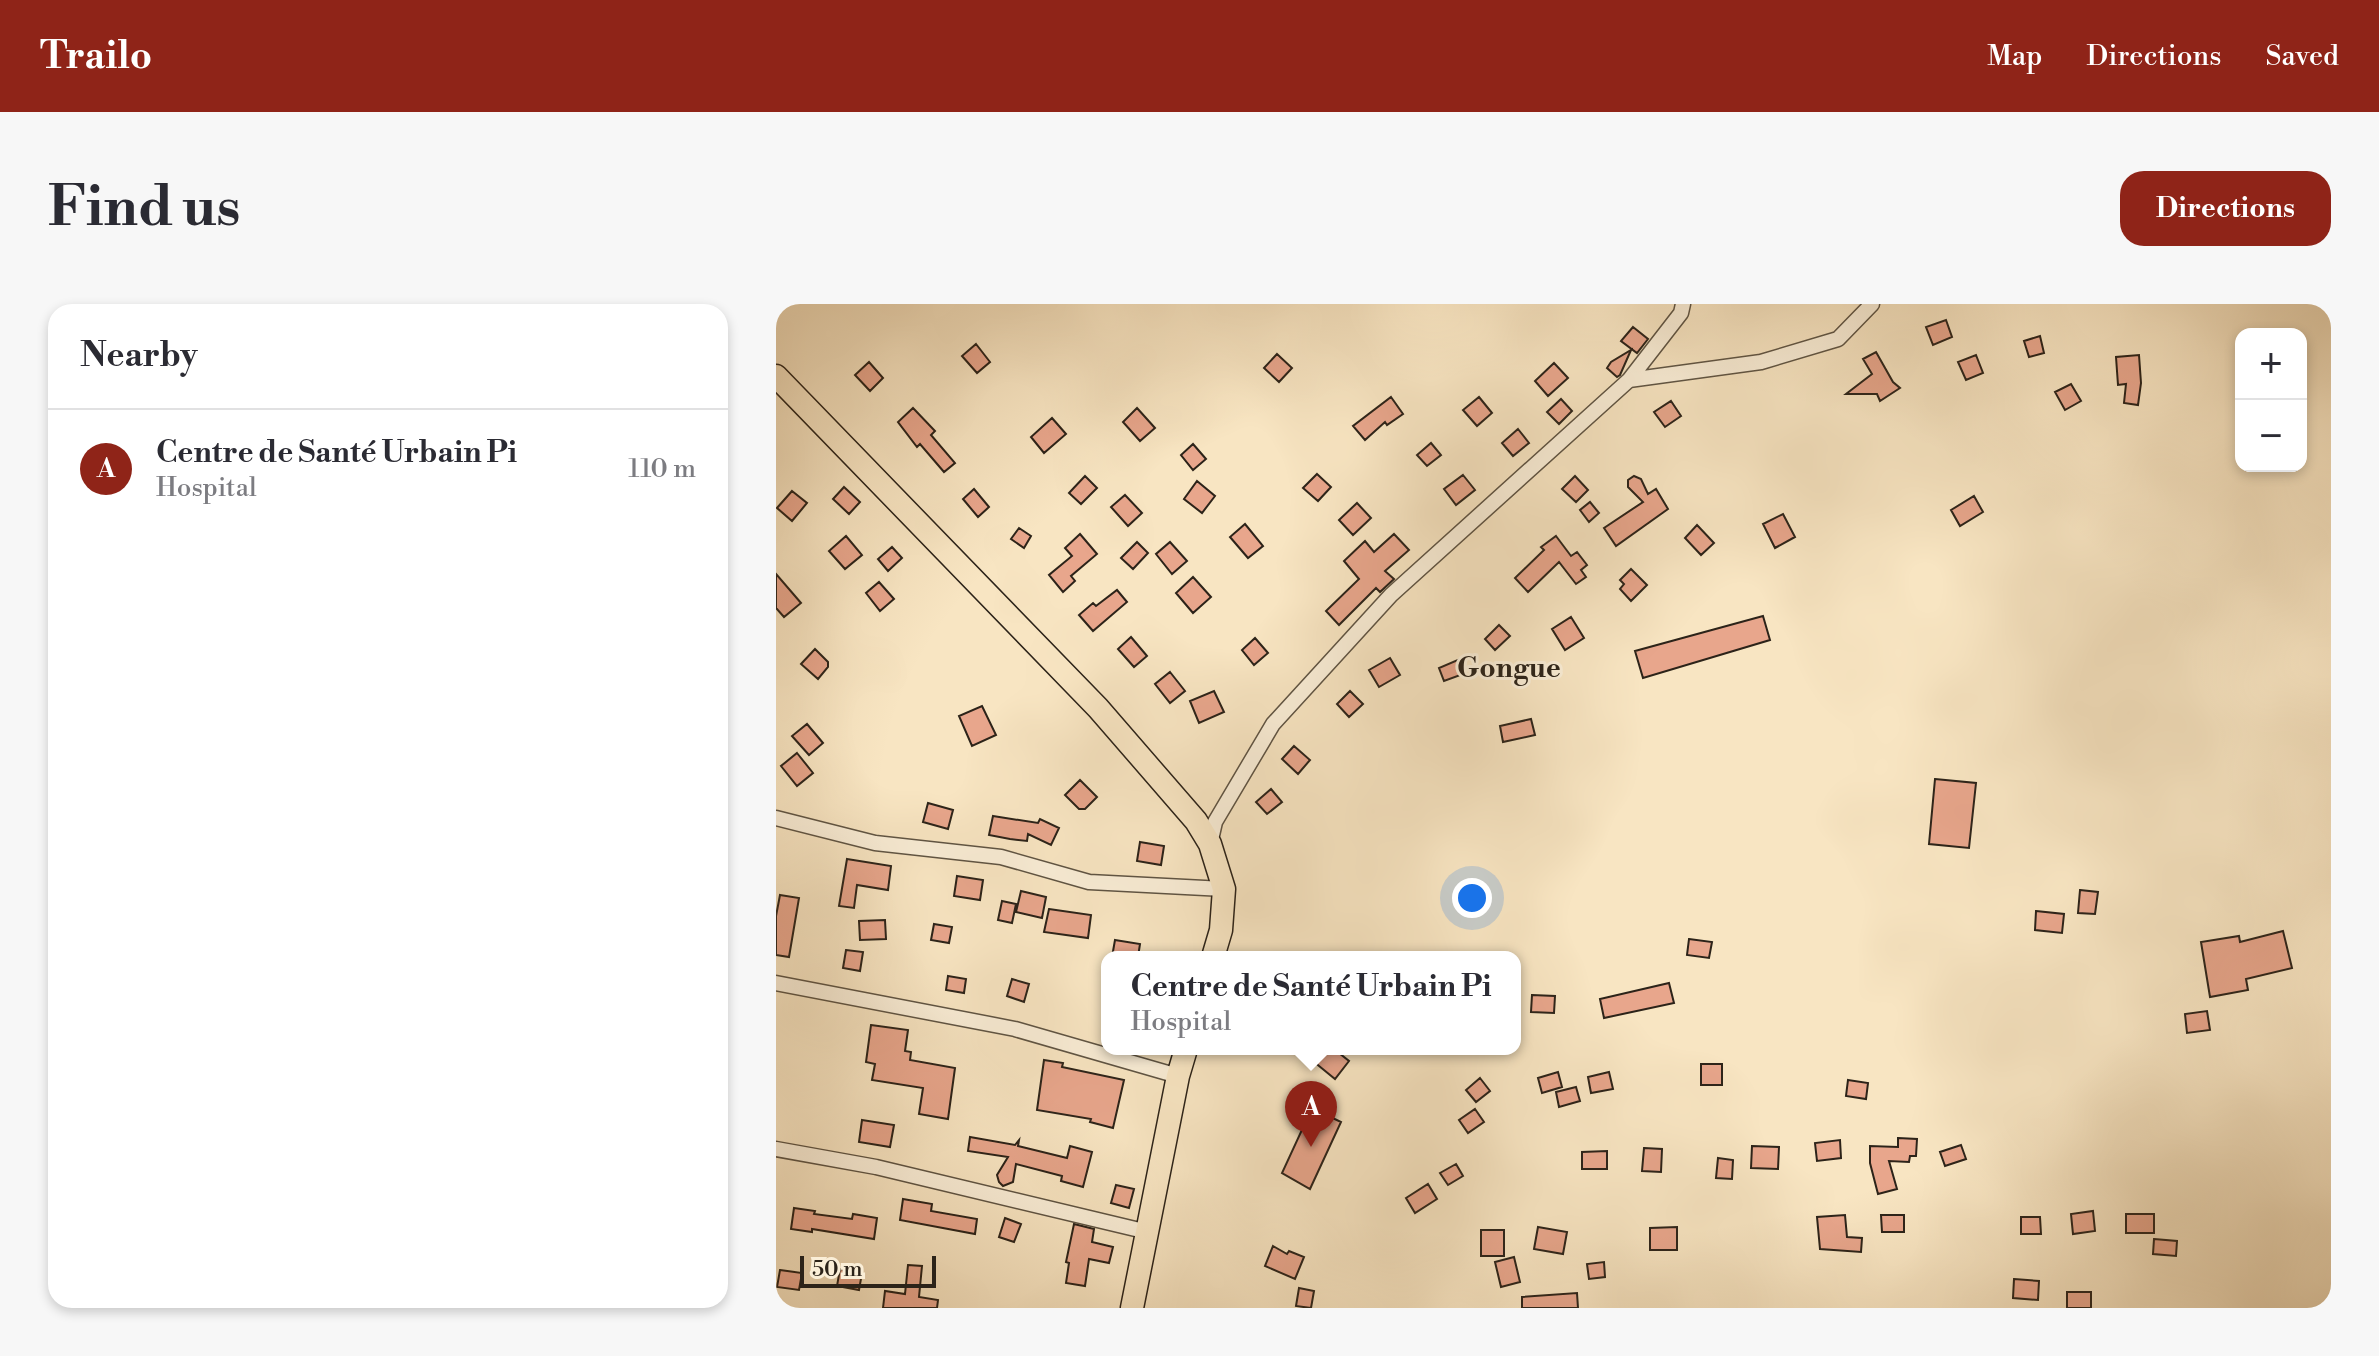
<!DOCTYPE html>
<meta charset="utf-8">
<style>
:root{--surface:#fff;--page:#f7f7f7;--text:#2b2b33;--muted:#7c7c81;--line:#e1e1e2;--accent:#8f2418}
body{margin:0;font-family:"Libre Bodoni",serif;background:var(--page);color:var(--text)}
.controls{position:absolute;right:24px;top:24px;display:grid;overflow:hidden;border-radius:16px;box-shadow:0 4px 12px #0003}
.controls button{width:72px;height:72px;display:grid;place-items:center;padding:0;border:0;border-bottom:2px solid var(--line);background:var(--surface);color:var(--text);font:40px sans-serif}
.scale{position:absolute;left:24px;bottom:20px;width:136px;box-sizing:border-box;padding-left:8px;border:4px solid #2c2319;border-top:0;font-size:22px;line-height:28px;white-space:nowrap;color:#2c2319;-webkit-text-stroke:6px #faeed7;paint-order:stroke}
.you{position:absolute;left:696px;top:594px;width:28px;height:28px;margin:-20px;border:6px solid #fff;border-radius:50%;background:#1a73e8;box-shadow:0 0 0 12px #1a73e833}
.badge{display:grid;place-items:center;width:52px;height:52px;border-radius:50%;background:var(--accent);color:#fff;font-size:26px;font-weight:700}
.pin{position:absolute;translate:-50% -66px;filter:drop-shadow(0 2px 4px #0008)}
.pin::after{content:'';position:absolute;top:42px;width:28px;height:24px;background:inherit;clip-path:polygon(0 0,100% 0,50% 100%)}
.popup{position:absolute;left:325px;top:647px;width:420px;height:104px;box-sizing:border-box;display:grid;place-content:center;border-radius:16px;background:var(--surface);filter:drop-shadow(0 2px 6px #0005);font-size:26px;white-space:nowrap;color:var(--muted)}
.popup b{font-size:30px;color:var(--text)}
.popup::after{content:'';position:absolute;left:50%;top:100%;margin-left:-16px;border:16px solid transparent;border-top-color:var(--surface)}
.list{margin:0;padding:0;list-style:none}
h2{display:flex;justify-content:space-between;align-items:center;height:104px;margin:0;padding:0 32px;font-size:34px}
h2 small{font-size:26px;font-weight:400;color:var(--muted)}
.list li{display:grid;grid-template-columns:52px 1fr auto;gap:24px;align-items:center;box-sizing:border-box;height:120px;padding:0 32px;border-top:2px solid var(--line)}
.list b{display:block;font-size:30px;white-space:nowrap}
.list p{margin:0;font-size:26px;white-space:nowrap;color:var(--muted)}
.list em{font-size:26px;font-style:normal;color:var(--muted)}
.map{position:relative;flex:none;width:1555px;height:1004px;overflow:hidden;border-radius:24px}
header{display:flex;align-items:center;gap:48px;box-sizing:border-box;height:112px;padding:0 40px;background:var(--accent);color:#fff}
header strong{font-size:38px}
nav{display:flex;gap:44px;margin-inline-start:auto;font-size:28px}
.intro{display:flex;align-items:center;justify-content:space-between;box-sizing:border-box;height:192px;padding:0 48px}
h1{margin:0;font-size:56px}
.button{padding:20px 36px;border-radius:24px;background:var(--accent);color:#fff;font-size:28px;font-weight:700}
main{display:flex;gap:48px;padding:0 48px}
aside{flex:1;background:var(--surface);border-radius:24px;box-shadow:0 4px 12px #0003}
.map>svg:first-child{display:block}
.building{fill:#e8a68c;stroke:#2c2319;stroke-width:2}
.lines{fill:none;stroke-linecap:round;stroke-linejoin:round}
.minor-casing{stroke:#5f5443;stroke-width:17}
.primary-casing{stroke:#2c2319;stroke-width:25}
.minor{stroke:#faeed7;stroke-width:14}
.primary{stroke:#f8e5c2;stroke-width:22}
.labels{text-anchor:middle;stroke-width:6;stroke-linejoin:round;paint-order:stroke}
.neighbourhood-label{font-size:28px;font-weight:bold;fill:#2c2319;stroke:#faeed7}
</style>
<header>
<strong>Trailo</strong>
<nav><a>Map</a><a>Directions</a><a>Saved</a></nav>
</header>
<div class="intro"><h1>Find us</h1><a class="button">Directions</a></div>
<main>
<aside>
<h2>Nearby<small></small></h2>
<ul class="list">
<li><span class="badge">A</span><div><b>Centre de Santé Urbain Pi</b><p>Hospital</p></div><em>110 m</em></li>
</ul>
</aside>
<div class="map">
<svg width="1555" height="1004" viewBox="0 0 1555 1004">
<rect width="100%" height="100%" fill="#f8e5c2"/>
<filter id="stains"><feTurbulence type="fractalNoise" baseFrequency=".0025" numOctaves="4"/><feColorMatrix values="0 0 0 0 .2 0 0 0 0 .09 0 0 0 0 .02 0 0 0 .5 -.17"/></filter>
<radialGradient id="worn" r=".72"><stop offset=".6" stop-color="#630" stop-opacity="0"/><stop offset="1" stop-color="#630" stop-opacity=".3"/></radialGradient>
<path class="building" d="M 1170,16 L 1176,33 L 1157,41 L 1150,23 Z
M 857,23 L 872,35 L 861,49 L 845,37 Z
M 1264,32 L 1268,49 L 1253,53 L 1248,37 Z
M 200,40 L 214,58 L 201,69 L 186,52 Z
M 855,46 L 844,71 L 841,73 L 831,64 L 835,58 Z
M 1100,48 L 1117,78 L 1124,84 L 1104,97 L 1101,90 L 1070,90 L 1096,70 L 1087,55 Z
M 501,50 L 516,64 L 503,78 L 488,64 Z
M 1200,51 L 1207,69 L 1190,76 L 1182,58 Z
M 1363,51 L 1365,79 L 1362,101 L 1348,99 L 1350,80 L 1342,81 L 1340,53 Z
M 93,58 L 107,74 L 94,87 L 79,71 Z
M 778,59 L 792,74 L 772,92 L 759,77 Z
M 1295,80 L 1305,97 L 1289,106 L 1279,88 Z
M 615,93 L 627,110 L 611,121 L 609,118 L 589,136 L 577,122 Z
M 703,93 L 716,109 L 701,122 L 687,106 Z
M 785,95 L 796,107 L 783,120 L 771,108 Z
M 895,97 L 905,112 L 889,123 L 878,108 Z
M 137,104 L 159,127 L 155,131 L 179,159 L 168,168 L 144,140 L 141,143 L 122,118 Z
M 361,104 L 379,124 L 364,137 L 347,118 Z
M 276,114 L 290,130 L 268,149 L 255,133 Z
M 742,125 L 753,139 L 737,152 L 726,139 Z
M 655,139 L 665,151 L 651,162 L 641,151 Z
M 417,140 L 430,155 L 417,166 L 405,151 Z
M 541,170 L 555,183 L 542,197 L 527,184 Z
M 687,171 L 699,186 L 680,201 L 668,185 Z
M 309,172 L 321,184 L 305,200 L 293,189 Z
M 799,172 L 812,186 L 800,198 L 786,185 Z
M 858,172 L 865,175 L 872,190 L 880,185 L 892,205 L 840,242 L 828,224 L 867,198 L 852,183 L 852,176 Z
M 421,177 L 439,192 L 426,209 L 408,195 Z
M 68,183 L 84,198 L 73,210 L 57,195 Z
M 198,185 L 213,203 L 202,213 L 187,195 Z
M 16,187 L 31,199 L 16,217 L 1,204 Z
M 349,191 L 366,209 L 352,222 L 335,203 Z
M 1198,192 L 1207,208 L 1184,222 L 1175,206 Z
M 814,198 L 823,209 L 813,218 L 804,206 Z
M 581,199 L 595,214 L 577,231 L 563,216 Z
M 1007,210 L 1019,233 L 999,244 L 987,220 Z
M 469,220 L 487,242 L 472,254 L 454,233 Z
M 921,221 L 938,239 L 925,251 L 909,234 Z
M 243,224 L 255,232 L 248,244 L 235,235 Z
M 304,230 L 321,250 L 295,272 L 299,277 L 287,288 L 273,271 L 296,252 L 289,244 Z
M 618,230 L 633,246 L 609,267 L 618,275 L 604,288 L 600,284 L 563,321 L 550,307 L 583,275 L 568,257 L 589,237 L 598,248 Z
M 70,232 L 86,251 L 69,265 L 53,247 Z
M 780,232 L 795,252 L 801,248 L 811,261 L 805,266 L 810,273 L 800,280 L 783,258 L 752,288 L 739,274 L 768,246 L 765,243 Z
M 361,238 L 372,249 L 357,265 L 345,254 Z
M 394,238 L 411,257 L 396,270 L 380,250 Z
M 116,243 L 126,254 L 112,267 L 102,255 Z
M 855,265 L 871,281 L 855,297 L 844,285 L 848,280 L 844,276 Z
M 0,270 L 25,299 L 8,313 L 0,304 Z
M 417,273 L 435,293 L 417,309 L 400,289 Z
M 103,278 L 118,295 L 104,307 L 90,289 Z
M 341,286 L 351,298 L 317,327 L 303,311 L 317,299 L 320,302 Z
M 987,312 L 994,336 L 867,374 L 859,347 Z
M 795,313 L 808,334 L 789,346 L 776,325 Z
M 723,321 L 734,332 L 719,346 L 709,335 Z
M 355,333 L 371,352 L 358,363 L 342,345 Z
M 479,334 L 492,349 L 478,361 L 466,346 Z
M 39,345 L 52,358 L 52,363 L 42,375 L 25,360 Z
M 614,354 L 624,371 L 603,383 L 593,366 Z
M 684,355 L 690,369 L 668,377 L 663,364 Z
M 394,368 L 409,387 L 394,399 L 379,380 Z
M 438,387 L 448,408 L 423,419 L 414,397 Z
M 574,387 L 587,400 L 573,413 L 561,400 Z
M 206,402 L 220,431 L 196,442 L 183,412 Z
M 755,415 L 759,431 L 727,438 L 724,422 Z
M 31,420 L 47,439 L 33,451 L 16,432 Z
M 518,442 L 534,456 L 522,470 L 506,455 Z
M 21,449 L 37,469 L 21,482 L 5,462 Z
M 1159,475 L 1200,479 L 1193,544 L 1153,540 Z
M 304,476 L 321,493 L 309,505 L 303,505 L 289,491 Z
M 495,485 L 506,498 L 491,510 L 480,498 Z
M 152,499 L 177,506 L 172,525 L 147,518 Z
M 217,512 L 262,519 L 264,515 L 283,524 L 275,541 L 252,530 L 251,537 L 234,535 L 213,531 Z
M 364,538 L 388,542 L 385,561 L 361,557 Z
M 71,555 L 115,562 L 112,586 L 81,581 L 78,604 L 63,602 Z
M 181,572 L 207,576 L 204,596 L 178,592 Z
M 1304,586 L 1322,588 L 1319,610 L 1302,609 Z
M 245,587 L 270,593 L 266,614 L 240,608 Z
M 4,591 L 23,594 L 13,653 L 0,651 L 0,612 Z
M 226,597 L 240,600 L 236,619 L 222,616 Z
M 273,605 L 315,611 L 312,634 L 268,628 Z
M 1260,607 L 1288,610 L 1286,629 L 1259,626 Z
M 109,616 L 110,635 L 84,636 L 83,617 Z
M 158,620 L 176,623 L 173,639 L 155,636 Z
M 1507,627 L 1516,664 L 1470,675 L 1472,686 L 1434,693 L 1425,638 L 1463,632 L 1464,638 Z
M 913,635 L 936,638 L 933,654 L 911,651 Z
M 339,636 L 364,640 L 362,653 L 336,653 Z
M 70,646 L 87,648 L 84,667 L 67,664 Z
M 172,672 L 190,675 L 188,689 L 170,686 Z
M 236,675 L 253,680 L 248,698 L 231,692 Z
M 893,679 L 898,699 L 828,714 L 824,695 Z
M 756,691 L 779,692 L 778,709 L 755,708 Z
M 1431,707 L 1434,726 L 1411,729 L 1409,710 Z
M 95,721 L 132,726 L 129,747 L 135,748 L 134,756 L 179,764 L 172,815 L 143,810 L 147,784 L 96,776 L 99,760 L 90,758 Z
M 539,745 L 558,745 L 573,757 L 559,775 L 532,753 Z
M 268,756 L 287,759 L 286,763 L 348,776 L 337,824 L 314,818 L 315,815 L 261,806 Z
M 925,760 L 946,760 L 946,781 L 925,781 Z
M 782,768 L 786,783 L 766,789 L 762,774 Z
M 833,768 L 837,785 L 815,789 L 812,773 Z
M 704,774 L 714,787 L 700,798 L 690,786 Z
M 1072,776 L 1092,779 L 1090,795 L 1070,792 Z
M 800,783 L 804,797 L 783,803 L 780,788 Z
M 536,804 L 565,818 L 534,885 L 506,869 Z
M 699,805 L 708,818 L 692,829 L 683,816 Z
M 86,816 L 118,821 L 114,843 L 83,838 Z
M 194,833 L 239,841 L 243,836 L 242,842 L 291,854 L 294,842 L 316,848 L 307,883 L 285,877 L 286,872 L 240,860 L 237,878 L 227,882 L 223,878 L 221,871 L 232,853 L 192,847 Z
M 1122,834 L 1141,835 L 1140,852 L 1134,852 L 1133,858 L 1113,857 L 1121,885 L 1102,890 L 1094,859 L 1094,842 L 1122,843 Z
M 1064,836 L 1065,854 L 1041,857 L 1039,839 Z
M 1185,841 L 1190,855 L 1169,862 L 1164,848 Z
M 976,842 L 1003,843 L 1002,865 L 975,864 Z
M 868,844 L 886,845 L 885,868 L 866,867 Z
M 831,847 L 831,865 L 806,865 L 806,848 Z
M 942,854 L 957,856 L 956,875 L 940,874 Z
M 680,860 L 687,872 L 672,881 L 664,869 Z
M 652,880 L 661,895 L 639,909 L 630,894 Z
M 340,881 L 358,885 L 353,904 L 335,899 Z
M 127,895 L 156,900 L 155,907 L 201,915 L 199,930 L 124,916 Z
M 18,904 L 39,907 L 38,910 L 76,915 L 77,910 L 101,914 L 98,935 L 36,925 L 36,928 L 15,925 Z
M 1317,907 L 1319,927 L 1297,930 L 1295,910 Z
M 1350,910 L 1378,910 L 1378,929 L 1350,929 Z
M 1069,911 L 1071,933 L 1086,934 L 1085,948 L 1044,945 L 1041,913 Z
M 1105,911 L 1128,911 L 1128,928 L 1106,928 Z
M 1245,913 L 1264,913 L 1265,930 L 1245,930 Z
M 229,914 L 245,920 L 238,938 L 223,933 Z
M 298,920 L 318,925 L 316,938 L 337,943 L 333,959 L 313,955 L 309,982 L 290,979 L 293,959 L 290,958 Z
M 762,923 L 791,928 L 787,950 L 758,945 Z
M 901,923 L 901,946 L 874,946 L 874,924 Z
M 705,926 L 728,926 L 728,952 L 705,952 Z
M 1378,935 L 1401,937 L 1400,952 L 1377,950 Z
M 497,942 L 511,950 L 513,947 L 528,953 L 519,975 L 489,962 Z
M 738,953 L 744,978 L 725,983 L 719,958 Z
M 828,958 L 829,973 L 813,975 L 811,960 Z
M 132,961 L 146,962 L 143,993 L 162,996 L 161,1004 L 107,1004 L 109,987 L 129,990 Z
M 64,965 L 86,969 L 83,986 L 61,982 Z
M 4,966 L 26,969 L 23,986 L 1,983 Z
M 1238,975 L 1263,977 L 1262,996 L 1237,994 Z
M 523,984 L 538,987 L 535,1004 L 520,1002 Z
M 1291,988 L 1315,988 L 1315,1004 L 1291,1004 Z
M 801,989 L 802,1004 L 746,1004 L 746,993 Z"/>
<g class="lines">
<defs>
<path id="minor" d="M 853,76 L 985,58 L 1062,35 L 1096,0
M 0,514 L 99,539 L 225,553 L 313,578 L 448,585
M 434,540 L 439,518 L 497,420 L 615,291 L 853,76 L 905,9 L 907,0
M 0,679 L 239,725 L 402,772
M 0,845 L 100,863 L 372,928"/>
<path id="primary" d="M 0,72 L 322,404 L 420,517 L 434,540 L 448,585 L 445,626 L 437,653
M 356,1004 L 402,772 L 410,745"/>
</defs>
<use href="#minor" class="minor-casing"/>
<use href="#primary" class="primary-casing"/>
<use href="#minor" class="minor"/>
<use href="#primary" class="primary"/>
</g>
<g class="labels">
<g class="neighbourhood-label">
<text x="733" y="373">Gongue</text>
</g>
</g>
<rect width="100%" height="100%" filter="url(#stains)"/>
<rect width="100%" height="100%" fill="url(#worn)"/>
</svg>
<div class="controls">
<button>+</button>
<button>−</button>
</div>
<div class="scale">50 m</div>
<div class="you"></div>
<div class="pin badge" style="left:535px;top:843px">A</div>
<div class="popup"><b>Centre de Santé Urbain Pi</b>Hospital</div>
</div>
</main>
